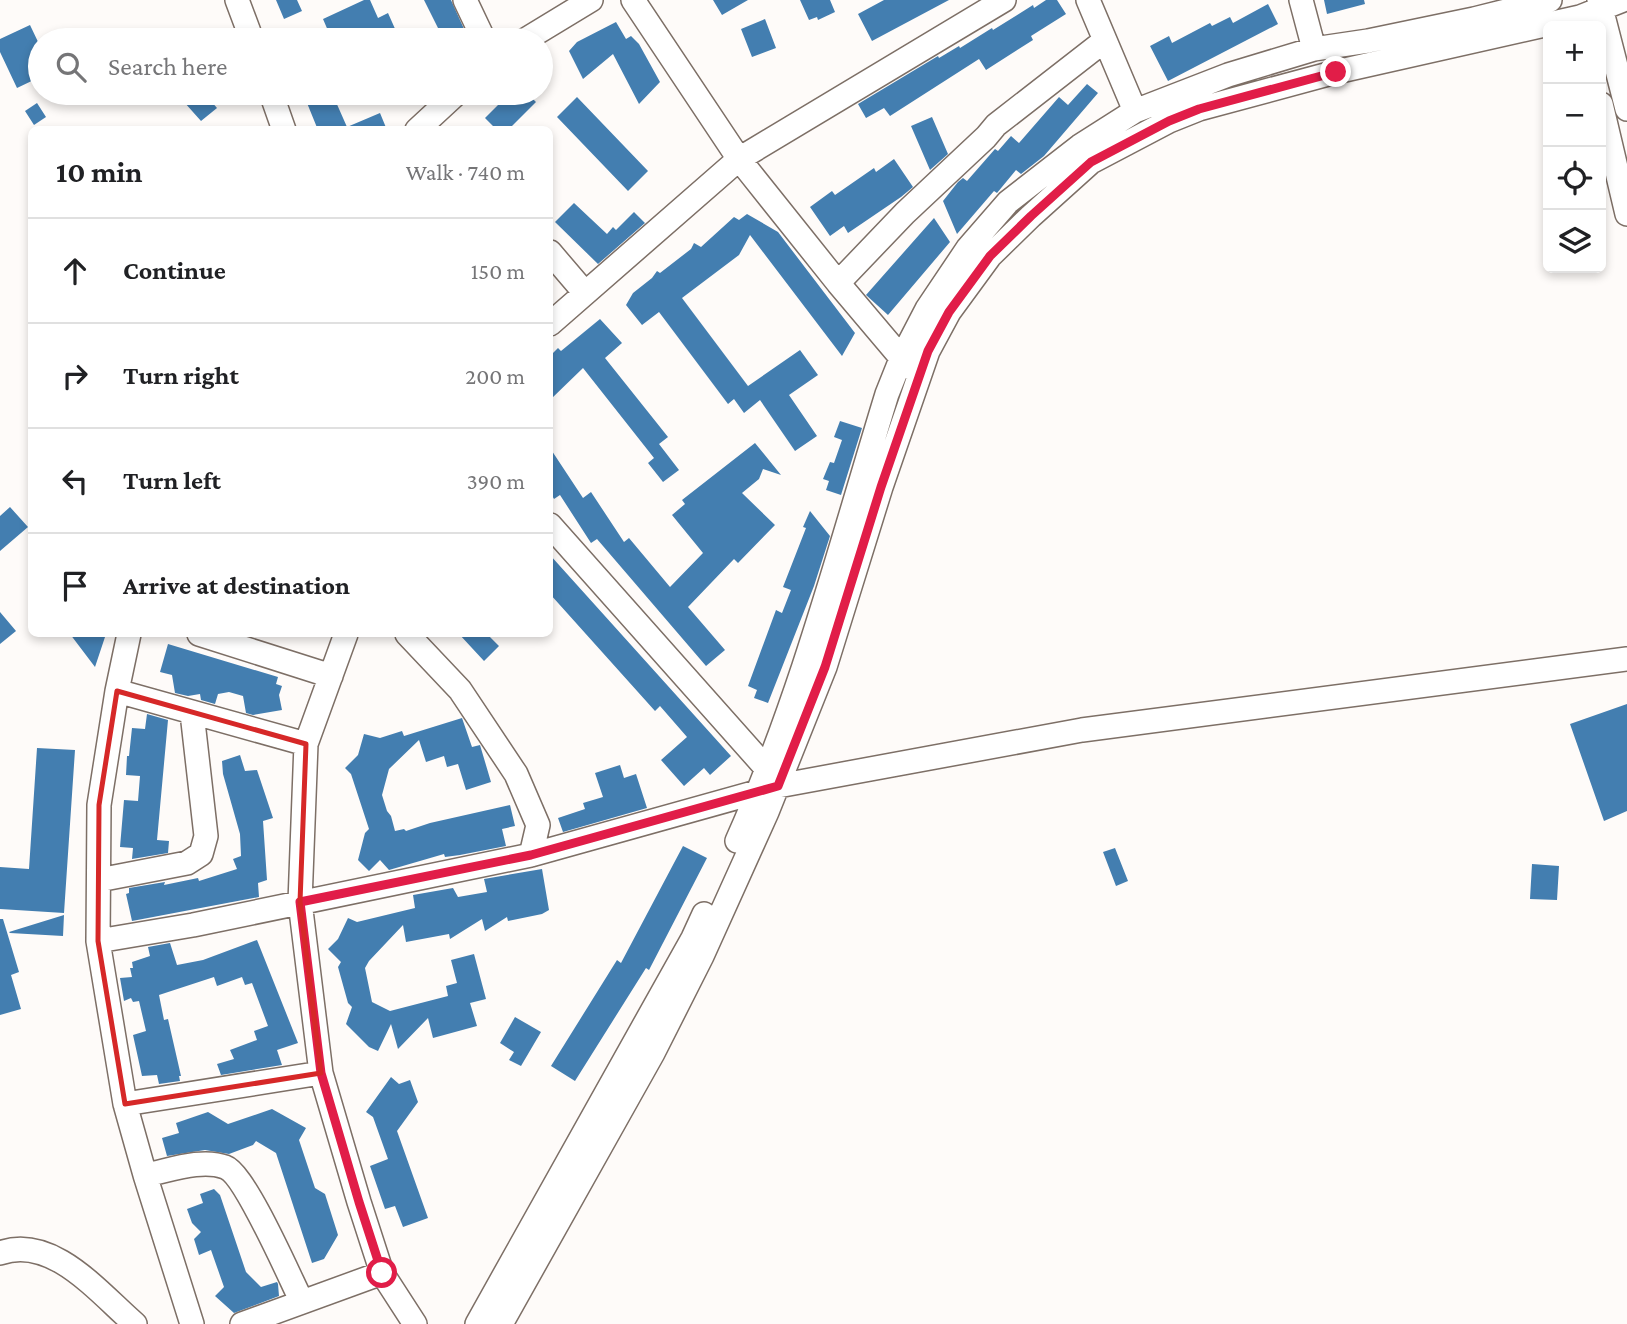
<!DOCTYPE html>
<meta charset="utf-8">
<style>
:root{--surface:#fff;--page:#f2f2f2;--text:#202124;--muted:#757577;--line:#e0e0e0}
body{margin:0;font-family:"Crimson Pro",serif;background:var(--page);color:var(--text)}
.controls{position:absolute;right:21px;top:21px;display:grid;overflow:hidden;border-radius:10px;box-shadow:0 4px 10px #0003}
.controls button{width:63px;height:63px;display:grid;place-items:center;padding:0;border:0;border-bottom:2px solid var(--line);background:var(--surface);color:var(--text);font:35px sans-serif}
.stop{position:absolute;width:21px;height:21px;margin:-16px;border:5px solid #e11d48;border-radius:50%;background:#fff}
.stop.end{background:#e11d48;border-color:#fff;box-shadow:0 2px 7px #0008}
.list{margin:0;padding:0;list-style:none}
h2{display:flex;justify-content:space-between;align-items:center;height:91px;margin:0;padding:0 28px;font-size:30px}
h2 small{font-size:23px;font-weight:400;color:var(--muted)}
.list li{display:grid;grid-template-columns:46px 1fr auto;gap:21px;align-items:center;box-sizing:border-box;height:105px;padding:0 28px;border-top:2px solid var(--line)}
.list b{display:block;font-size:26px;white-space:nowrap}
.list em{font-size:23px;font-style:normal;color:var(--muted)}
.icon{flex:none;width:38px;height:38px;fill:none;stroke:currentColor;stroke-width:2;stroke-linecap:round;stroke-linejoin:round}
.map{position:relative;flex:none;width:1627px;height:1324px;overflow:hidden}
.search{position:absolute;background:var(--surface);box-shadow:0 4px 10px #0003;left:28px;top:28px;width:525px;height:77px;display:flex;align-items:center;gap:18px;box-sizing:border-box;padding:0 24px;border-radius:38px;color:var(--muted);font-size:26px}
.panel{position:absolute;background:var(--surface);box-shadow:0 4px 10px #0003;left:28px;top:126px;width:525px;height:511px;border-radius:10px}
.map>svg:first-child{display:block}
.building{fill:#437eb0}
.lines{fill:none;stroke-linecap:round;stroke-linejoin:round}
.minor-casing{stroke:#7d6f66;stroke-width:26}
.minor{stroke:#fff;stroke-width:23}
.route{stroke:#e11d48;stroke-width:9}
.marked{fill:none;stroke:#d62828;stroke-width:5;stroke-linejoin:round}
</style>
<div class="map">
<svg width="1627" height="1324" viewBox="0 0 1627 1324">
<rect width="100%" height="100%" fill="#fefbf9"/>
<path class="building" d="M 276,0 L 297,0 L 302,11 L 284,19 Z
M 364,0 L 370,0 L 378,18 L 388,13 L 400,40 L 375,40 L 369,28 L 342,40 L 332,40 L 323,19 Z
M 424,0 L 451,0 L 469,40 L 444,40 Z
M 713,0 L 748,0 L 722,15 Z
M 800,0 L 830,0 L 835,12 L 818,20 L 817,17 L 809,20 Z
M 884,0 L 949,0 L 872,41 L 858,14 Z
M 1046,0 L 1057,0 L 1066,14 L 1031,36 L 1033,40 L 986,70 L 979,59 L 890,116 L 884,108 L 866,118 L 858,104 L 938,56 L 939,58 L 959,46 L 960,48 L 992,28 L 993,30 L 1033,5 L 1034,8 Z
M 1324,0 L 1364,0 L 1365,4 L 1327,14 Z
M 1268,4 L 1278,24 L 1168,81 L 1150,46 L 1169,36 L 1172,43 L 1210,23 L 1212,26 L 1230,17 L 1233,23 Z
M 765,19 L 776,48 L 752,57 L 741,29 Z
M 616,22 L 626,39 L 631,36 L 639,44 L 660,82 L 639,104 L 613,54 L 583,79 L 569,51 L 577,42 Z
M 30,25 L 40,46 L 40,77 L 17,88 L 0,52 L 0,39 Z
M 1087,84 L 1098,93 L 1044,156 L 1021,174 L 1016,170 L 997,193 L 994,191 L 957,234 L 943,201 L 958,182 L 963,178 L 967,181 L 995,149 L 998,151 L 1011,136 L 1019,143 L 1059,97 L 1068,105 Z
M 176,93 L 204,93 L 217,108 L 201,121 Z
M 332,93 L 347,127 L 380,113 L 387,130 L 318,130 L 307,103 Z
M 510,93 L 527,93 L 536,102 L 508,130 L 497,130 L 485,118 Z
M 577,97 L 648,171 L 628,191 L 557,117 Z
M 37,103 L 46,117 L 34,125 L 25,111 Z
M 932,117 L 948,154 L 930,170 L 911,126 Z
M 894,159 L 913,187 L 901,197 L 848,233 L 844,226 L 830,236 L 810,207 L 832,191 L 835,195 L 874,168 L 876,172 Z
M 574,203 L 607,234 L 613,227 L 616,230 L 634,212 L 645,223 L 598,264 L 555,222 Z
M 747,214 L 778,232 L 855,333 L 842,356 L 750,235 L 739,255 L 682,298 L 748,386 L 800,350 L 818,375 L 789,395 L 817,436 L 795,451 L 760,400 L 744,413 L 734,399 L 728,404 L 659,312 L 642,325 L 626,305 L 633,293 L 652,278 L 657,271 L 660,273 L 691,249 L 694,243 L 701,247 L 734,217 L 739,220 Z
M 934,218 L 950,242 L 888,315 L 866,295 Z
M 600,319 L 622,343 L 605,358 L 668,437 L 659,444 L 679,470 L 663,482 L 648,463 L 654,458 L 583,368 L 550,400 L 550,356 L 558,348 L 561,351 Z
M 840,421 L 862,428 L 841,495 L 826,490 L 829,481 L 823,479 L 830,462 L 834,463 L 842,440 L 834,437 Z
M 755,443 L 781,475 L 763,469 L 759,479 L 742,493 L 775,525 L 738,563 L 734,559 L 688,607 L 725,650 L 706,666 L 597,539 L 591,543 L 560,495 L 554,499 L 550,492 L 550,448 L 583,498 L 591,492 L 624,542 L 629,538 L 670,587 L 703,553 L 672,515 L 685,504 L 682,500 Z
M 10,507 L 28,527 L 0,551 L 0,516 Z
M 810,511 L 830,536 L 814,586 L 768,703 L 754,698 L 757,690 L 748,686 L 776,610 L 782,613 L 791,590 L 783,587 L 806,528 L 803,527 Z
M 550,555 L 731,756 L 710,775 L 704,768 L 684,786 L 661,760 L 687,737 L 660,706 L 655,711 L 550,594 Z
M 0,612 L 16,631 L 0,644 Z
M 70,634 L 106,634 L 95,667 Z
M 459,634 L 487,634 L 499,646 L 484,661 Z
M 168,644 L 278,677 L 276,684 L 282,686 L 279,695 L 282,710 L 253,715 L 246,713 L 243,696 L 229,692 L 218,694 L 215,704 L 201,700 L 200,694 L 188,696 L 175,693 L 172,675 L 160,672 Z
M 1627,704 L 1627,811 L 1604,821 L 1570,724 Z
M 147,714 L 168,720 L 157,840 L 169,841 L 168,853 L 132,859 L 133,848 L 120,847 L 124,800 L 138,801 L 140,776 L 126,775 L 127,756 L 129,756 L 132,728 L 145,729 Z
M 462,718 L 472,747 L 480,745 L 491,782 L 466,790 L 458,764 L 447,767 L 444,756 L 426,762 L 419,740 L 389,769 L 382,795 L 387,811 L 391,816 L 395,831 L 404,829 L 406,831 L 430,823 L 510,805 L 515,826 L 502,829 L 506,846 L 460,855 L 445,857 L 444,854 L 389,870 L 380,860 L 369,871 L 358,860 L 365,833 L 369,829 L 351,774 L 345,768 L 358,755 L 364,734 L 380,738 L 402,731 L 404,736 Z
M 37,748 L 75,750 L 64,913 L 0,909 L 0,867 L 29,869 Z
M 240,755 L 245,771 L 257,770 L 273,818 L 263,821 L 267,880 L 258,883 L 259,897 L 132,921 L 126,894 L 129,893 L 129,888 L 165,882 L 164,885 L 198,878 L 199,881 L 237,869 L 233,859 L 241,856 L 240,834 L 223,774 L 222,761 Z
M 620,765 L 624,778 L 636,774 L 647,808 L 563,832 L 558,818 L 585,809 L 583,803 L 603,797 L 595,773 Z
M 683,846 L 707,858 L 649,970 L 646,968 L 575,1081 L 551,1066 L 617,960 L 621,963 Z
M 1115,848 L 1128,881 L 1116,886 L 1103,852 Z
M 1532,864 L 1559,866 L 1557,900 L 1530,899 Z
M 542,869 L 549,910 L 542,914 L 508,921 L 507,917 L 485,931 L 482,919 L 450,939 L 449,934 L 406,942 L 403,925 L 369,961 L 365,968 L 372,1002 L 390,1011 L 448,996 L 446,986 L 457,983 L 451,960 L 474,954 L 486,999 L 470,1003 L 477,1026 L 433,1038 L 428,1018 L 398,1049 L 391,1024 L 378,1051 L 369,1047 L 346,1024 L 352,1007 L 348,1003 L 338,967 L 341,962 L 328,949 L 338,939 L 348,918 L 357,922 L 415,908 L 413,895 L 453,888 L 458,897 L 487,892 L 484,879 Z
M 64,915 L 63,936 L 10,933 L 9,932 Z
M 0,919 L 3,919 L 19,972 L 11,975 L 21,1009 L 0,1015 Z
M 257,940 L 298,1043 L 277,1050 L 282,1065 L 221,1075 L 217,1064 L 234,1059 L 230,1050 L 257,1040 L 254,1031 L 268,1026 L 252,983 L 245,985 L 242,977 L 217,986 L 214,977 L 159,995 L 164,1020 L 168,1019 L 181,1076 L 179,1076 L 180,1081 L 159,1084 L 157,1075 L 142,1076 L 133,1035 L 146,1031 L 139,1001 L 133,1002 L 131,998 L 124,1001 L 120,978 L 132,977 L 130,968 L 133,968 L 132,962 L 150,956 L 148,947 L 170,943 L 177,965 L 203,960 Z
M 515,1017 L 541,1032 L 521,1066 L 509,1060 L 514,1052 L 500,1043 Z
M 391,1077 L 399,1084 L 410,1080 L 418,1102 L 397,1131 L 428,1218 L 403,1227 L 395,1206 L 385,1209 L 370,1166 L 388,1159 L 373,1117 L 366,1112 Z
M 272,1109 L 306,1128 L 299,1140 L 315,1188 L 325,1194 L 338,1235 L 324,1259 L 312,1263 L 276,1153 L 256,1141 L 253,1145 L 229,1154 L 205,1150 L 167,1156 L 162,1138 L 179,1133 L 176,1123 L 208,1112 L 228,1124 Z
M 214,1189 L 220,1195 L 246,1272 L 261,1287 L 277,1282 L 278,1284 L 279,1296 L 234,1313 L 215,1296 L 224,1287 L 211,1250 L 199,1255 L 194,1239 L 201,1232 L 192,1223 L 187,1209 L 203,1203 L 200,1194 Z"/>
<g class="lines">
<defs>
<path id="minor" d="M 237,0 L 252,40
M 465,0 L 484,40
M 633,0 L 739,159 L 838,283 L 909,367
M 1088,0 L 1135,111
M 1301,0 L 1314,49
M 1599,0 L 1627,109
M 525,40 L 591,0
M 271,93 L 284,130
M 1601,104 L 1627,214
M 417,130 L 457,93
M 550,252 L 585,293
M 838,283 L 905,213 L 986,137 L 996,125 L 1104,41
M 550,324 L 739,159 L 1004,0
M 550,525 L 767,769
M 129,634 L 117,691 L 99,805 L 98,941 L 125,1104 L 145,1175 L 192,1324
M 199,634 L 331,676
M 346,634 L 306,744 L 300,902 L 321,1073 L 359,1202 L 382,1273 L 415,1324
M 407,634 L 460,690 L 516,774 L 538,825 L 531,855
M 117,691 L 306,744
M 737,841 C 801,698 841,544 887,394 L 901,359 L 927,309 L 968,248 L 1008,202 L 1080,146 L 1135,111 L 1228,75 L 1314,49 L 1368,41 L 1474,19 L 1550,0
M 99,880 L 187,863 L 201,854 L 206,836 L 192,713
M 98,941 L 193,925 L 531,855 L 778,786 L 1082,730 L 1627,659
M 125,1104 L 321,1073
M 145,1175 C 168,1171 201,1158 225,1167 C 245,1174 290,1278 302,1302
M 0,1253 C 52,1234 99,1293 135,1324
M 242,1324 L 382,1273
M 477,1324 L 693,938 L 704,914
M 501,1324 L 653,1053 L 702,956 L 767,812 L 825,667 L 881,487 L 928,351 L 949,312 L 990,256 L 1031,216 L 1091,162 L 1169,121 L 1199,109 L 1336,72 L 1580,17 L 1623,0"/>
</defs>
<use href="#minor" class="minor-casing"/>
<use href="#minor" class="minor"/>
</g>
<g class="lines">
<path class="route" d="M 382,1273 L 359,1202 L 321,1073 L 300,902 L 531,855 L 778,786 L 825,667 L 881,487 L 928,351 L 949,312 L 990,256 L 1031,216 L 1091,162 L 1169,121 L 1199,109 L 1336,72"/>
</g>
<path class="marked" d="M 117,691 L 306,744 L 300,902 L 321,1073 L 125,1104 L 98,941 L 99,805 Z"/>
</svg>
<div class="controls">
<button>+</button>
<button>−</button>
<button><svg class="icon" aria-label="locate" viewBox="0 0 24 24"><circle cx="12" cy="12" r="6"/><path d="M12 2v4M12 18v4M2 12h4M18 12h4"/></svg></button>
<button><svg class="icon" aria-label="layers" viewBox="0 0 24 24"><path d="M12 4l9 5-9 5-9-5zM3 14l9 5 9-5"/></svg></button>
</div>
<div class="stop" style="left:382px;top:1273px"></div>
<div class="stop end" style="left:1336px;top:72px"></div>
<div class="search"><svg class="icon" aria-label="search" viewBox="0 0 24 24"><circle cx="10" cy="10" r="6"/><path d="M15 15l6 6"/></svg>Search here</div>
<section class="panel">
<h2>10 min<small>Walk · 740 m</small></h2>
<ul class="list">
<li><svg class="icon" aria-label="ahead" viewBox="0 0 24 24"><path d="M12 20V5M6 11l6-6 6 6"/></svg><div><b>Continue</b></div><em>150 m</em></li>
<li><svg class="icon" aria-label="right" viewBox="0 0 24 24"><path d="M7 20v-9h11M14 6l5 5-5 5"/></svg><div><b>Turn right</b></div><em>200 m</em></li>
<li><svg class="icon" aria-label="left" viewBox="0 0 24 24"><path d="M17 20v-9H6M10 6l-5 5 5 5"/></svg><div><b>Turn left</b></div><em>390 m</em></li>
<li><svg class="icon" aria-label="arrive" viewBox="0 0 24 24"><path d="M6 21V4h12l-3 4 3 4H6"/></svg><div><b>Arrive at destination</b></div></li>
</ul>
</section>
</div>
